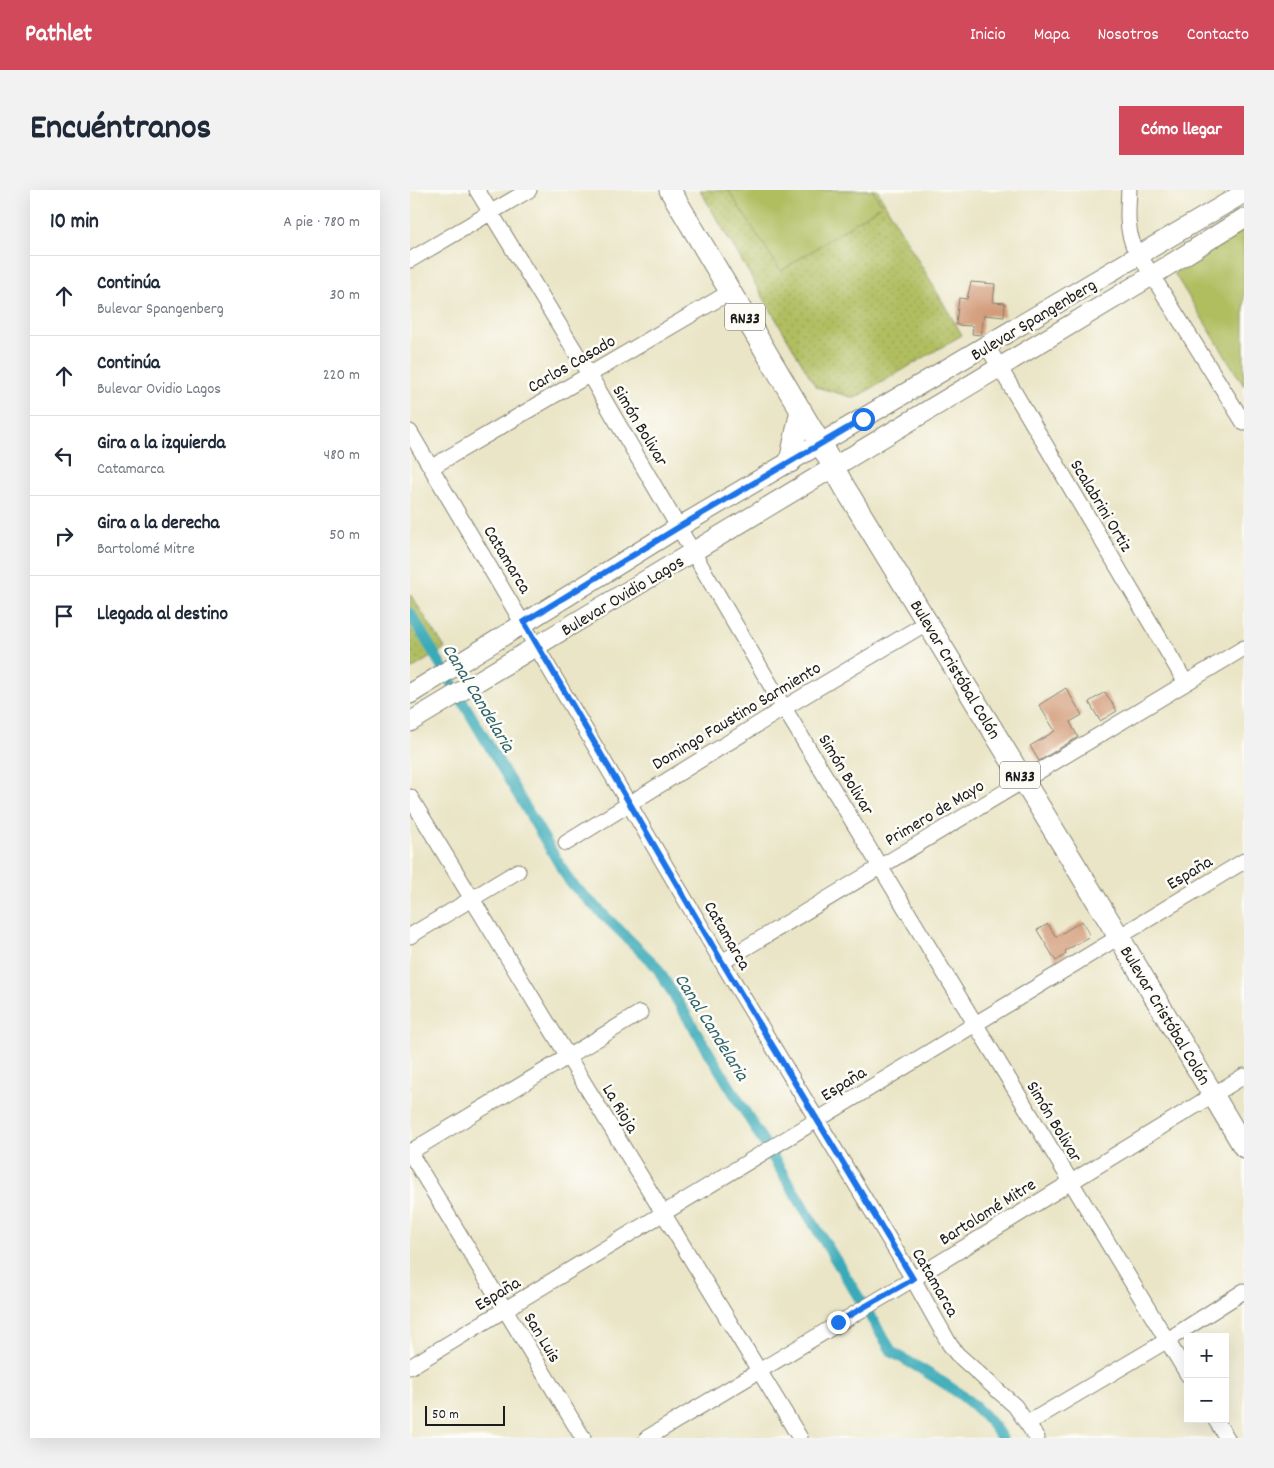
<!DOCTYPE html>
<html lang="es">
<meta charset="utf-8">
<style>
:root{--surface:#fff;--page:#f2f2f3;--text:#1f2937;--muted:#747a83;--line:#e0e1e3;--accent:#d1495b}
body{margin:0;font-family:Dekko,sans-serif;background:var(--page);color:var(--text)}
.controls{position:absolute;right:15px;bottom:15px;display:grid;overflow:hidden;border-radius:0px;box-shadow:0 5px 20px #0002}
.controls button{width:45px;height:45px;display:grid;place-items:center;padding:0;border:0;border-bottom:1px solid var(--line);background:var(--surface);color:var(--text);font:25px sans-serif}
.scale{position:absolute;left:15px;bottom:12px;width:80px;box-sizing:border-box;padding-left:5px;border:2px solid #1c1c1c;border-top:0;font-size:14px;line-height:18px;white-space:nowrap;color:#1c1c1c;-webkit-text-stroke:4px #fdfcf7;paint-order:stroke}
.stop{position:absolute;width:15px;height:15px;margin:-11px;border:4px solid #1a73e8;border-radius:50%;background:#fff}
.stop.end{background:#1a73e8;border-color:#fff;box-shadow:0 1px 5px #0008}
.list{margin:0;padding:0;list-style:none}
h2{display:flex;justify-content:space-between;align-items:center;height:65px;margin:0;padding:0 20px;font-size:21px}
h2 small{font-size:16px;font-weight:400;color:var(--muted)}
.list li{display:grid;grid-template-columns:32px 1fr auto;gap:15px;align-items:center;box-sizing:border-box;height:80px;padding:0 20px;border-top:1px solid var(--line)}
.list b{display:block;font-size:19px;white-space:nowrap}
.list p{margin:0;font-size:16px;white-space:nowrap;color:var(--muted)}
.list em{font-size:16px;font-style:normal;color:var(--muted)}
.icon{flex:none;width:28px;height:28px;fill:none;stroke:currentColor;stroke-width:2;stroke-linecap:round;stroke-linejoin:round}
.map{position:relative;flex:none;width:834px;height:1248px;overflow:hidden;border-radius:0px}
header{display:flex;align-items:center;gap:30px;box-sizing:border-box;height:70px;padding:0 25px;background:var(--accent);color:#fff}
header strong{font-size:24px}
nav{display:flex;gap:28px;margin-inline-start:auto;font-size:18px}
.intro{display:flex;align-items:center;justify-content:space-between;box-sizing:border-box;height:120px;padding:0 30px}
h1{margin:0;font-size:35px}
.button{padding:12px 22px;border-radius:0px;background:var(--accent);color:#fff;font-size:18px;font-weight:700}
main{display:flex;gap:30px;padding:0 30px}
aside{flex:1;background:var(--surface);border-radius:0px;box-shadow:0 5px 20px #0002}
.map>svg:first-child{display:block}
.park{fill:url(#park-dots);stroke:#666d3e}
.garden{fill:#b0be61;stroke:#666d3e}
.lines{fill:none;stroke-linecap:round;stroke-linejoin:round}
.canal{stroke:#3baab8;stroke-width:11}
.building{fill:#d39c7a}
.minor-casing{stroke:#838071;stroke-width:17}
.major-casing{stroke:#838071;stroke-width:21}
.highway-casing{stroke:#838071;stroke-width:23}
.minor{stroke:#fff;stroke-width:15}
.major{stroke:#fff;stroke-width:19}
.highway{stroke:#fff;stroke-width:21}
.route{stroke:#1a73e8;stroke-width:6}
.labels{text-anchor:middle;stroke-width:5;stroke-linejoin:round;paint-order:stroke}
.shield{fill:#fdfcf7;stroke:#605f5e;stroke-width:1}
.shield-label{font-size:16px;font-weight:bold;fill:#1c1c1c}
.street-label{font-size:18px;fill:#1c1c1c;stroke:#fdfcf7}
.water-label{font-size:19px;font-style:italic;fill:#2c636a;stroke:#fdfcf7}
</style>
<header>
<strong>Pathlet</strong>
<nav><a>Inicio</a><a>Mapa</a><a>Nosotros</a><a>Contacto</a></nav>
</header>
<div class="intro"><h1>Encuéntranos</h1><a class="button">Cómo llegar</a></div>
<main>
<aside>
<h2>10 min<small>A pie · 780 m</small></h2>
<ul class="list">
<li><svg class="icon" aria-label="ahead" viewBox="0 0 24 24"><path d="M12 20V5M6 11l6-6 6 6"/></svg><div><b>Continúa</b><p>Bulevar Spangenberg</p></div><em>30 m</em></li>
<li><svg class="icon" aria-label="ahead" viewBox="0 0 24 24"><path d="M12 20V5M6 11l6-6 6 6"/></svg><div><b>Continúa</b><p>Bulevar Ovidio Lagos</p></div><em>220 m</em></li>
<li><svg class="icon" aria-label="left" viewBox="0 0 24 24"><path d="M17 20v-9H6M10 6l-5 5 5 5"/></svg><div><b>Gira a la izquierda</b><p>Catamarca</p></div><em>480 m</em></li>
<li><svg class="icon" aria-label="right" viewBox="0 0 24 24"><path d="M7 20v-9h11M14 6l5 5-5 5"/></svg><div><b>Gira a la derecha</b><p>Bartolomé Mitre</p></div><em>50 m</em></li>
<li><svg class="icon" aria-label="arrive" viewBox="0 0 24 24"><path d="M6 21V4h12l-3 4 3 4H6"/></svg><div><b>Llegada al destino</b></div></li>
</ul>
</aside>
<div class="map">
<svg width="834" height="1248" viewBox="0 0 834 1248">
<defs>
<pattern id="park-dots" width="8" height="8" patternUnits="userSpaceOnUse" patternTransform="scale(1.25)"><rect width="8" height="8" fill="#b0be61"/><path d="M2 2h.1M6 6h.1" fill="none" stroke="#97a354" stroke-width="1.8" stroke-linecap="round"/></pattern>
</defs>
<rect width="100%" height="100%" fill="#fdfcf7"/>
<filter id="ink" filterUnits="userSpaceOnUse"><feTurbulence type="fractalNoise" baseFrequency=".02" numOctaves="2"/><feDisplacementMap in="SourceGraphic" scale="10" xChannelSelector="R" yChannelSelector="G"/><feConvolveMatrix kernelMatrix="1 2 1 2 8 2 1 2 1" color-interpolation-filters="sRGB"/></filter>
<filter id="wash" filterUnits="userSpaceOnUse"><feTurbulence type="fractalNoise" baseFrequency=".0096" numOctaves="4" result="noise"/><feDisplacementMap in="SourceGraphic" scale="20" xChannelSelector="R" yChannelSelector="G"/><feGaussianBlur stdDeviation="1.12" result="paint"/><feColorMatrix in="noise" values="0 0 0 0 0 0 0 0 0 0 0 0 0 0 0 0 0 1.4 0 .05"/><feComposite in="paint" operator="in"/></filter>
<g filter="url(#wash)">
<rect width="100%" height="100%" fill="#eae5c6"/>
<path class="park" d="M 290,0 L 467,0 L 552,145 L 445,208 L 406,197 Z
M 0,404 L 35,458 L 0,480 Z"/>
<path class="garden" d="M 318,0 L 462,0 L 472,15 L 371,81 Z
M 834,39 L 834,196 L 764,83 Z"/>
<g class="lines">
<path class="canal" d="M 0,423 L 160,692 L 246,776 L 482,1162 C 521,1185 567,1208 592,1248"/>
</g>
<g id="blocks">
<path class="building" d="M 561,92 L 585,94 L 583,112 L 595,113 L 594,127 L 574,125 L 571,145 L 562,144 L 563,136 L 546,135 L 549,108 L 557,109 Z
M 656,498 L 672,525 L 660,532 L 668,547 L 629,571 L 620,556 L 645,541 L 629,515 Z
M 695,502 L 707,521 L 690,531 L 679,512 Z
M 672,731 L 680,746 L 655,761 L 656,764 L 646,771 L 627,740 L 638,734 L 646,747 Z"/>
</g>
</g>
<g filter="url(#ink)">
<use href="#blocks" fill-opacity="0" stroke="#838071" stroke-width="1"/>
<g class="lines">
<defs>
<path id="minor" d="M 67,0 L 179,184 L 374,518 L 778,1185
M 719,0 C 718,20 716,35 723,55 L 834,233
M 0,70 L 119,0
M 577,156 L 776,493
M 0,242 L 312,772 L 503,1089 L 540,1155 L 547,1164 L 605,1216 L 627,1248
M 22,277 L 320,102
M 0,607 L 390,1248
M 156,653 L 374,518 L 518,432
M 0,746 L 108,681
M 312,772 L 834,458
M 0,962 L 230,823
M 0,963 L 173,1248
M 0,1177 L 834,671
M 805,1229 L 817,1248
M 618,1233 L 756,1151 L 834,1101
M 237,1248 L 503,1089 L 834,886"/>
<path id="major" d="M 0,504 L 269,337 L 834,3
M 0,532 L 743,85 L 834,28"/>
<path id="highway" d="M 260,0 L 410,253 L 435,298 L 709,747 L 834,957
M 380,272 L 391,220"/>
</defs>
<use href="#minor" class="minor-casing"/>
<use href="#major" class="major-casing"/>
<use href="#highway" class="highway-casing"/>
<use href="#minor" class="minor"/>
<use href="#major" class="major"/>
<use href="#highway" class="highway"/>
</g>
</g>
<g class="lines" filter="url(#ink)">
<path class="route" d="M 428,1132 L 503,1089 L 312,772 L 114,432 L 269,337 L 453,229"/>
</g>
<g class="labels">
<g class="shield">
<rect x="315" y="113.5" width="40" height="27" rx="4"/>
<rect x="590" y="571.5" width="40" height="27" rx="4"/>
</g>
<g class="shield-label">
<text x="335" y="133">RN33</text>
<text x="610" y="591">RN33</text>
</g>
<g class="street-label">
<text transform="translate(623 129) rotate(-31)" y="6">Bulevar Spangenberg</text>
<text transform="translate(161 173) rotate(-30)" y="6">Carlos Casado</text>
<text transform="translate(231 235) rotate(59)" y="6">Simón Bolivar</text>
<text transform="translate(692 315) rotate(59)" y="6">Scalabrini Ortiz</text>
<text transform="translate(98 369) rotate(59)" y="6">Catamarca</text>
<text transform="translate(212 405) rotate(-31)" y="6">Bulevar Ovidio Lagos</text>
<text transform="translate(546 479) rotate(59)" y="6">Bulevar Cristóbal Colón</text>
<text transform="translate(326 525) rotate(-31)" y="6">Domingo Faustino Sarmiento</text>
<text transform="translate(437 584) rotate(59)" y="6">Simón Bolivar</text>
<text transform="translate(524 622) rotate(-31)" y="6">Primero de Mayo</text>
<text transform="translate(779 682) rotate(-31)" y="6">España</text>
<text transform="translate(318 745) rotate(60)" y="6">Catamarca</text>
<text transform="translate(756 825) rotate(59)" y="6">Bulevar Cristóbal Colón</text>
<text transform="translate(433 893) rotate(-32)" y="6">España</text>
<text transform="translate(211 918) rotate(59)" y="6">La Rioja</text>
<text transform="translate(645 931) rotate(59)" y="6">Simón Bolivar</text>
<text transform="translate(577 1021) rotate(-32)" y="6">Bartolomé Mitre</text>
<text transform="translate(526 1092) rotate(60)" y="6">Catamarca</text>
<text transform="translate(87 1103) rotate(-31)" y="6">España</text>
<text transform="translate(133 1147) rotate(59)" y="6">San Luis</text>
</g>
<g class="water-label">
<text transform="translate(70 507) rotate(59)" y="7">Canal Candelaria</text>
<text transform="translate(303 836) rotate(58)" y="7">Canal Candelaria</text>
</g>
</g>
</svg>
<div class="controls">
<button>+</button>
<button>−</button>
</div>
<div class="scale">50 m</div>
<div class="stop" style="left:453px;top:229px"></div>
<div class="stop end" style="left:428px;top:1132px"></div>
</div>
</main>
